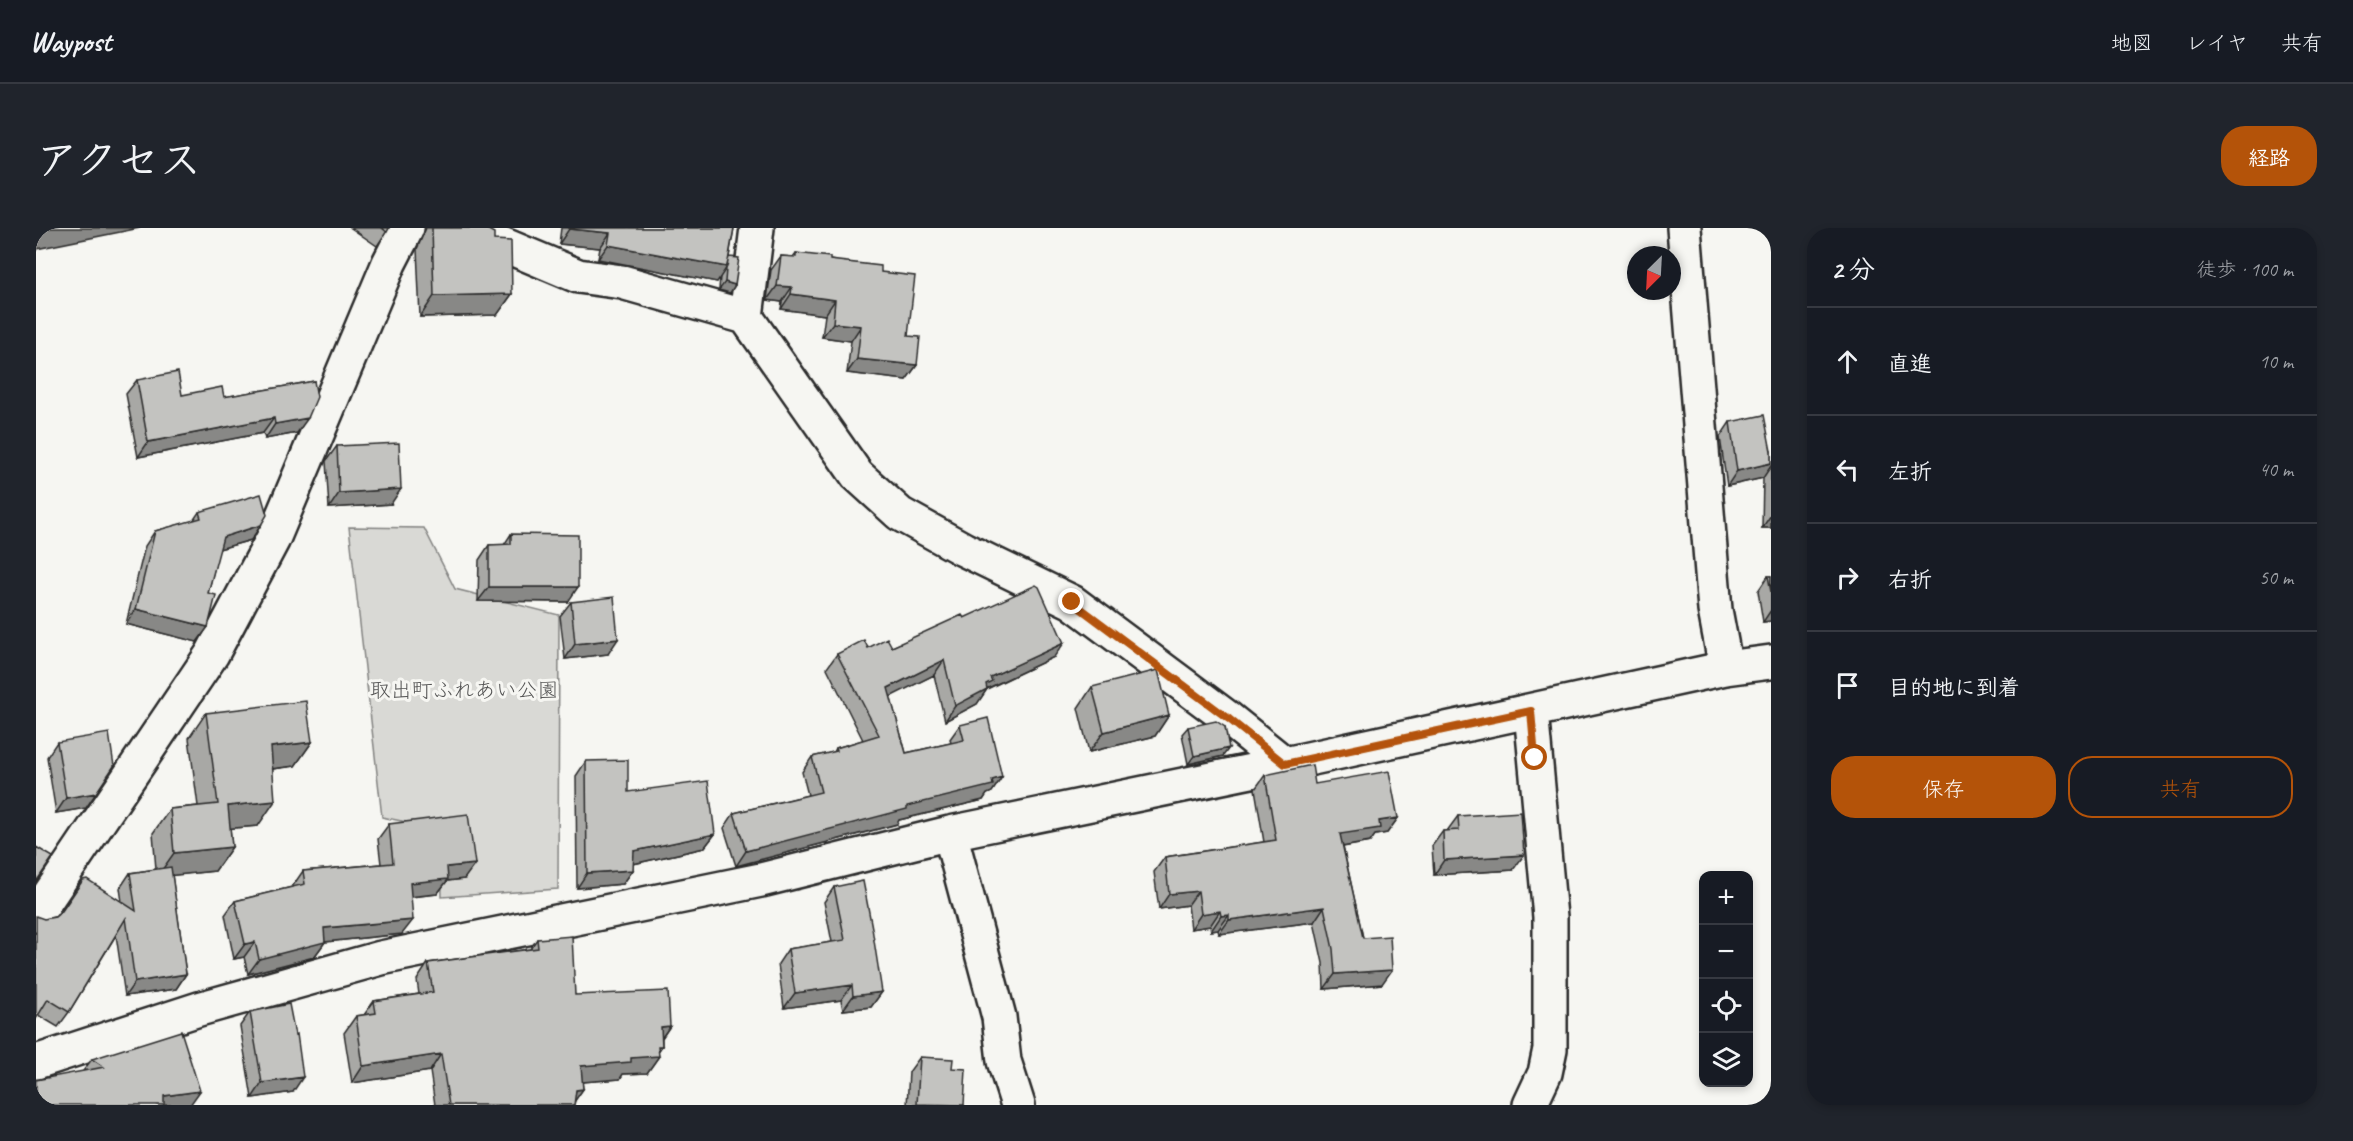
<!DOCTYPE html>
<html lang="ja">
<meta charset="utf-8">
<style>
:root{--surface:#171b24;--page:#20242c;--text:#f1f3f6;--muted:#9ea1a6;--line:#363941;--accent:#b45309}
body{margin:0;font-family:Caveat,"Klee One",sans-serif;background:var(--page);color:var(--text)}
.controls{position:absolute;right:18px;bottom:18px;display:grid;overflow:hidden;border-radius:12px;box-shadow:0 3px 9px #0003}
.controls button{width:54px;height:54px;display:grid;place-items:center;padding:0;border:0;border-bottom:2px solid var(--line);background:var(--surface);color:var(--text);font:30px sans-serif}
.compass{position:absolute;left:1591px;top:18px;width:54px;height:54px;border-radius:50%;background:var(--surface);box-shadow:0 3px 9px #0003;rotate:204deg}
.stop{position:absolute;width:18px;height:18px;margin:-14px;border:4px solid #b45309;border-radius:50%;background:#fff}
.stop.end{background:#b45309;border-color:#fff;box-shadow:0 2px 6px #0008}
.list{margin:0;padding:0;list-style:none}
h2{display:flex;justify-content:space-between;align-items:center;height:78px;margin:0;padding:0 24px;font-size:26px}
h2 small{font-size:20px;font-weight:400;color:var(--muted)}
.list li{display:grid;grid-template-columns:39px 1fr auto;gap:18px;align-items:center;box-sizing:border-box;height:108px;padding:0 24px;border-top:2px solid var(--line)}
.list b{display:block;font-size:22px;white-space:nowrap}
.list em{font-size:20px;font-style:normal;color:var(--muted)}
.actions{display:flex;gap:12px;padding:18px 24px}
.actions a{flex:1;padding:14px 0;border:2px solid var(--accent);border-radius:24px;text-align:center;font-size:21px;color:var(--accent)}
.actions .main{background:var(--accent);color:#fff}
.icon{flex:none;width:33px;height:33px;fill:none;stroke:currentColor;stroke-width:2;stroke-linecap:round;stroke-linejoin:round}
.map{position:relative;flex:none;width:1735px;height:877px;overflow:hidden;border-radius:24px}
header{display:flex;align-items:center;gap:36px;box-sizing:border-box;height:84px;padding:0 30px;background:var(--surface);border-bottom:2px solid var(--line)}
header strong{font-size:28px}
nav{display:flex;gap:33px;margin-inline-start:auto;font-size:21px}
.intro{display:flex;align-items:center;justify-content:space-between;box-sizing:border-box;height:144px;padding:0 36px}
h1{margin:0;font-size:42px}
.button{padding:15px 27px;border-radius:24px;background:var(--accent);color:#fff;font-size:21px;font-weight:700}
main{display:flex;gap:36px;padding:0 36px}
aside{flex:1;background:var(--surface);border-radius:24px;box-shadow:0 3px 9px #0003}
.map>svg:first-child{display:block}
.green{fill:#d9d9d5;stroke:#828280;stroke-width:1.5}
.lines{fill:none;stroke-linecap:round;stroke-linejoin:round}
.minor-casing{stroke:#2b2b2b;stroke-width:38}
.minor{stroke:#f6f6f2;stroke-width:33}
.wall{fill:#a8a8a5;stroke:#2b2b2b;stroke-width:1.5}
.shaded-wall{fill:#888886;stroke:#2b2b2b;stroke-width:1.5}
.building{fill:#c3c3c0;stroke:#2b2b2b;stroke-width:1.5}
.route{stroke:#b45309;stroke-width:8}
.labels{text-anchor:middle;stroke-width:6;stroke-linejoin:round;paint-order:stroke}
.park-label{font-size:21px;fill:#565656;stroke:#f6f6f2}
</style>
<header>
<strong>Waypost</strong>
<nav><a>地図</a><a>レイヤ</a><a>共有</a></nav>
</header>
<div class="intro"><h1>アクセス</h1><a class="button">経路</a></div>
<main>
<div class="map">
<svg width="1735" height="877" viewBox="0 0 1735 877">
<rect width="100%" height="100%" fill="#f6f6f2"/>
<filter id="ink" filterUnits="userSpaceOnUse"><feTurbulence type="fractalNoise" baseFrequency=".0167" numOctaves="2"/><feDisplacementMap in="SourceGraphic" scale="12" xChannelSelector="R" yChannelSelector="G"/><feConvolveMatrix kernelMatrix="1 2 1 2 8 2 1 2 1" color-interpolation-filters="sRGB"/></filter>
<g filter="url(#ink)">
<path class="green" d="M 313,299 L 388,300 L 419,361 L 523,387 L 522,661 L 406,669 L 405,601 L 346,589 Z"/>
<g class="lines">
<defs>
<path id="minor" d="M 433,0 L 461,14 L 542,48 L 586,54 L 710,89 L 821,247 L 864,286 L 927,321 L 1036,374 L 1193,491 L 1249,536
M 1648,0 L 1679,382 L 1690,440
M 710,89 L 721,0
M 914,605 L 963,789 L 968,833 L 982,877
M 0,687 L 176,426 L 237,311 L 353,35 L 371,0
M 0,834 L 163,781 L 345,730 L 725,652 L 914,605 L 1249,536 L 1690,440 L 1735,434
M 1494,877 L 1509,845 L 1514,821 L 1514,689 L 1495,483"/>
</defs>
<use href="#minor" class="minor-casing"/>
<use href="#minor" class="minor"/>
</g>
<path class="wall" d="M 315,0 L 353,0 L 341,18 Z
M 390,0 L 449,0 L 458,12 L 476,66 L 461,87 L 384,89 L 381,21 Z
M 525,0 L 698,0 L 693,29 L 699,57 L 694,65 L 683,62 L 684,48 L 681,54 L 562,31 L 564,20 L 523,16 Z
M 760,25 L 794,32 L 845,44 L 872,108 L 881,137 L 870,152 L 811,145 L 815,113 L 786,109 L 789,87 L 745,81 L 746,74 L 731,72 L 735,42 L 745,28 L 757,29 Z
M 101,152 L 146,167 L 188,169 L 278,153 L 261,205 L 229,211 L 227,205 L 102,229 L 90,166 Z
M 1694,194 L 1735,223 L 1735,300 L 1726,300 L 1727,250 L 1691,258 L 1684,209 Z
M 301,218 L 355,276 L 293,280 L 290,233 Z
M 163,284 L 225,297 L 215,312 L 183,321 L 172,365 L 172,399 L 161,414 L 90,396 L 109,318 L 119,303 L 157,293 Z
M 475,306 L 532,374 L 442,373 L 443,332 L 453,317 L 468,317 Z
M 1732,348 L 1735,348 L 1735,393 L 1727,394 L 1722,363 Z
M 535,374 L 572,426 L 529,431 L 524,388 Z
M 928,390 L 1018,429 L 951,461 L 941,476 L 909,493 L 898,447 L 854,468 L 870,525 L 915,515 L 914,511 L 924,497 L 966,549 L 956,564 L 951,566 L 947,572 L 863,592 L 861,596 L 700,638 L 688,600 L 698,585 L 772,567 L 766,544 L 776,529 L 798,524 L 800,520 L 827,512 L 791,440 L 801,426 L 832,420 L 856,419 Z
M 1056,459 L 1133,487 L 1119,508 L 1053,524 L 1042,480 Z
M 170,485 L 276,514 L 259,538 L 237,541 L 222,598 L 194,600 L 196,619 L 179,643 L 136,647 L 150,746 L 140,761 L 89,768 L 80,707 L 33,784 L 22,799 L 2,787 L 8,691 L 86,674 L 84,660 L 94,645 L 120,641 L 117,605 L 134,581 L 162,578 L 153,510 Z
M 1152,499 L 1187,528 L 1152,536 L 1146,506 Z
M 21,514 L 50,580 L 20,585 L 11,529 Z
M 550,533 L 592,564 L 679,606 L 668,620 L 597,636 L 597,642 L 587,656 L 541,660 L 540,548 Z
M 1229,547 L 1279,556 L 1362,590 L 1351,605 L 1339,607 L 1334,614 L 1307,619 L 1327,710 L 1346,756 L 1288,761 L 1287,735 L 1278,694 L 1183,706 L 1182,702 L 1175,703 L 1174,698 L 1155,701 L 1152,677 L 1123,681 L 1118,644 L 1129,629 L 1228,614 L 1219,561 Z
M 1422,588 L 1477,642 L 1398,647 L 1396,618 L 1407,603 L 1411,603 Z
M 353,596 L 428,651 L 411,653 L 401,666 L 375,669 L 366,706 L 289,714 L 278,729 L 212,746 L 208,729 L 198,731 L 189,687 L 199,673 L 256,659 L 267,643 L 345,636 L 342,611 Z
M 798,659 L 846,764 L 835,779 L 807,782 L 805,772 L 748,780 L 742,736 L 752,721 L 796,714 L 788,674 Z
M 501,711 L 539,767 L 634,798 L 626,810 L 626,818 L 622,823 L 623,828 L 611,845 L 587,846 L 584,851 L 546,854 L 547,861 L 539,872 L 538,877 L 399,877 L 394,843 L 316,855 L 308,805 L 320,788 L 328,787 L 338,773 L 383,766 L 381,752 L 392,735 L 494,721 Z
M 214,784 L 257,864 L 216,870 L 204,798 Z
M 884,829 L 928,877 L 871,877 L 873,844 Z
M 56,831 L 154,877 L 47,843 Z"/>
<path class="shaded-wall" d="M 0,0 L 104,0 L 0,21 Z
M 533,1 L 574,5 L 564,20 L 523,16 Z
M 572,17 L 691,39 L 681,54 L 562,31 Z
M 689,54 L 699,57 L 694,65 L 683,62 Z
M 741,58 L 756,59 L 746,74 L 731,72 Z
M 476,66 L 461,87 L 384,89 L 398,68 Z
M 755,66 L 799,72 L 789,87 L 745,81 Z
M 797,95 L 825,98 L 815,113 L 786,109 Z
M 821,131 L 881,137 L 870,152 L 811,145 Z
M 238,190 L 227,205 L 102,229 L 112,214 Z
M 272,190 L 261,205 L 229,211 L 239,196 Z
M 1735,235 L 1735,238 L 1727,250 L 1691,258 L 1701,243 Z
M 365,261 L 355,276 L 293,280 L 303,265 Z
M 1735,287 L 1735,300 L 1726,300 Z
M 225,297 L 215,312 L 176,323 L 187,309 Z
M 453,359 L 542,359 L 532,374 L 442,373 Z
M 100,381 L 172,399 L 161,414 L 90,396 Z
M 1735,382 L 1735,393 L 1727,394 Z
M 582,411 L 572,426 L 529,431 L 539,416 Z
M 1028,415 L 1018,429 L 950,461 L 951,461 L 941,476 L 909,493 L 919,478 L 954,449 Z
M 908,432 L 898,447 L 842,475 L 852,460 Z
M 1133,487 L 1119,508 L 1053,524 L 1068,504 Z
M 276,514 L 259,538 L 218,543 L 235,519 Z
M 1193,520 L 1187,528 L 1152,536 L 1158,528 Z
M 966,549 L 956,564 L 951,566 L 947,572 L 863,592 L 861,596 L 700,638 L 710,623 L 871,578 Z
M 60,565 L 50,580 L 20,585 L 30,570 Z
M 239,573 L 222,598 L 175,602 L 192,578 Z
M 1362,590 L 1351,605 L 1339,607 L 1334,614 L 1294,621 L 1304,606 L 1343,593 Z
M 679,606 L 668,620 L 588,638 L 598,623 Z
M 196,619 L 179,643 L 121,649 L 138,625 Z
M 1488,627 L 1477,642 L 1398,647 L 1408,632 Z
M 439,636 L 428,651 L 411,653 L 401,666 L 363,670 L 374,655 L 411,639 Z
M 597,642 L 587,656 L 541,660 L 551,645 Z
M 1162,663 L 1152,677 L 1123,681 L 1133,666 Z
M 1288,679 L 1278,694 L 1183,706 L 1193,692 Z
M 1184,683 L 1174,698 L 1155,701 L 1165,686 Z
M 1193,687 L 1182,702 L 1175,703 L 1185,688 Z
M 377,692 L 366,706 L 289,714 L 278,729 L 212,746 L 223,731 L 288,700 Z
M 219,714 L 208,729 L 198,731 L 209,716 Z
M 1356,742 L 1346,756 L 1288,761 L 1299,746 Z
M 150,746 L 140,761 L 89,768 L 99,754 Z
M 816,757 L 805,772 L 748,780 L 759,765 Z
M 846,764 L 835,779 L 807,782 L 817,768 Z
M 634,798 L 622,815 L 625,799 Z
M 622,818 L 626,818 L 619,828 L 623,828 L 611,845 L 587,846 L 584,851 L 534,855 L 545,838 L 595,830 Z
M 405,826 L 394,843 L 316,855 L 327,838 Z
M 267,849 L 257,864 L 216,870 L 226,855 Z
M 547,861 L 536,877 L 540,862 Z
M 164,863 L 154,877 L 122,877 L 128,868 Z"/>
<path class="building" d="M 346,0 L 353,0 L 351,4 Z
M 396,0 L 449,0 L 458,5 L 458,12 L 475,13 L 476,66 L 398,68 Z
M 533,0 L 698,0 L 691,39 L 572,17 L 574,5 L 533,1 Z
M 760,25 L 794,29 L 794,32 L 845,38 L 845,44 L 879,48 L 872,108 L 884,109 L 881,137 L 821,131 L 825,98 L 797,95 L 799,72 L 755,66 L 756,59 L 741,58 L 745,28 L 760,29 Z
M 693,29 L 703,30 L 699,57 L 689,54 L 690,41 Z
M 142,144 L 146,167 L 186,159 L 188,169 L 278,153 L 281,169 L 272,190 L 239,196 L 238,190 L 112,214 L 101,152 Z
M 1728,187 L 1735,223 L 1735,235 L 1701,243 L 1694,194 Z
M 363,215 L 365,261 L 303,265 L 301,218 Z
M 225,266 L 231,287 L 225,297 L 187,309 L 172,365 L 180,367 L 172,399 L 100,381 L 119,303 L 165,290 L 163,284 Z
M 475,306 L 542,307 L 542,359 L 453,359 L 453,317 L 475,316 Z
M 1732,348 L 1735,348 L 1735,364 Z
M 1000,357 L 1003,359 L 1028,415 L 954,449 L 956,453 L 950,456 L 951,461 L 919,478 L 908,432 L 852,460 L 870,525 L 928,512 L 924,497 L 952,490 L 966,549 L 956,552 L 957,557 L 871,578 L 871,581 L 710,623 L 698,585 L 785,564 L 776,529 L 801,523 L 800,520 L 843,507 L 801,426 L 828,412 L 832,420 L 851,410 L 856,419 L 926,387 L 928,390 Z
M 578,369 L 582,411 L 539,416 L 535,374 Z
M 1122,442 L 1133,487 L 1068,504 L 1056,459 Z
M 270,473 L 276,514 L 235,519 L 239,573 L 192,578 L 196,619 L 138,625 L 134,581 L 182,576 L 170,485 Z
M 1180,493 L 1189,499 L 1193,520 L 1158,528 L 1152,499 Z
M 73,505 L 78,538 L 60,565 L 30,570 L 21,514 Z
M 592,532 L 592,564 L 672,553 L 679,606 L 598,623 L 597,642 L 551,645 L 550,533 Z
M 1276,537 L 1279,556 L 1353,543 L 1362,590 L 1343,593 L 1344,600 L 1304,606 L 1327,710 L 1354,708 L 1356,742 L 1299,746 L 1297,721 L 1288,679 L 1193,692 L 1193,687 L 1185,688 L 1184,683 L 1165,686 L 1162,663 L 1133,666 L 1129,629 L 1240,612 L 1229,547 Z
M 1485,584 L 1488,627 L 1408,632 L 1407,603 L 1423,602 L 1422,588 Z
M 432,586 L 439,636 L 411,639 L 412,651 L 374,655 L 377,692 L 288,700 L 289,714 L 223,731 L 219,714 L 209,716 L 199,673 L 269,656 L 267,643 L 357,635 L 353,596 Z
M 0,619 L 17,629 L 0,654 Z
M 135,639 L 150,746 L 99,754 L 90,690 L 33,784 L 12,771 L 0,791 L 0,688 L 8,691 L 19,689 L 26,683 L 47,652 L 51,651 L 100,683 L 94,645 Z
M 827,653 L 836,700 L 846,764 L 817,768 L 816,757 L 759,765 L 752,721 L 809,712 L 798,659 Z
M 536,708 L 539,767 L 632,763 L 634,798 L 625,799 L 626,818 L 622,818 L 623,828 L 595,830 L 595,834 L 545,838 L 547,861 L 540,862 L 538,877 L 413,877 L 405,826 L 327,838 L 320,788 L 340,785 L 338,773 L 397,764 L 392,735 L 502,720 L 501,711 Z
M 253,776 L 259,807 L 261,806 L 267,849 L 226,855 L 214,784 Z
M 145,803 L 164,863 L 128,868 L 128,877 L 0,877 L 0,852 L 68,839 L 56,831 Z
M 884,829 L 917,831 L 916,840 L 930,841 L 928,877 L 881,876 Z"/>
</g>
<g class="lines" filter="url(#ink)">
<path class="route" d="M 1036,374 L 1193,491 L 1249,536 L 1495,483 L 1499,530"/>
</g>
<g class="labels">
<g class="park-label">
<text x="428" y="469">取出町ふれあい公園</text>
</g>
</g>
</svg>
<div class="controls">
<button>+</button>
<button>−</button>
<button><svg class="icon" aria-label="locate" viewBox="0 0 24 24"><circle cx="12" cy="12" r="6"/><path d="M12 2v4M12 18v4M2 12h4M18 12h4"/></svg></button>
<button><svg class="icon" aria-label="layers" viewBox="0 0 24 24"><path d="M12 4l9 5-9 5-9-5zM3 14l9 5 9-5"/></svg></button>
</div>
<svg class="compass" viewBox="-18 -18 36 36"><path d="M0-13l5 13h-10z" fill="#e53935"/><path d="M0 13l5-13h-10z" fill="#9ea1a6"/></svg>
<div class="stop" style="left:1499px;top:530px"></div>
<div class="stop end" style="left:1036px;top:374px"></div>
</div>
<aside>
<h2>2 分<small>徒歩 · 100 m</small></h2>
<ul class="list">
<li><svg class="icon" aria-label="ahead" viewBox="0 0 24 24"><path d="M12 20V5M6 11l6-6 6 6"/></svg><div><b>直進</b></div><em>10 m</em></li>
<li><svg class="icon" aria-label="left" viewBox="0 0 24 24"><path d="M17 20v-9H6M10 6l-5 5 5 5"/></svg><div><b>左折</b></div><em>40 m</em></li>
<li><svg class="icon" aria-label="right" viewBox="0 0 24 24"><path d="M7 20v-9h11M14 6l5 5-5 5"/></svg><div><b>右折</b></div><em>50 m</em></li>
<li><svg class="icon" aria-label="arrive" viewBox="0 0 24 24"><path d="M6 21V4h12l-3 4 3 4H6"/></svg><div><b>目的地に到着</b></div></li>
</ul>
<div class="actions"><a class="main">保存</a><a>共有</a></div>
</aside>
</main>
